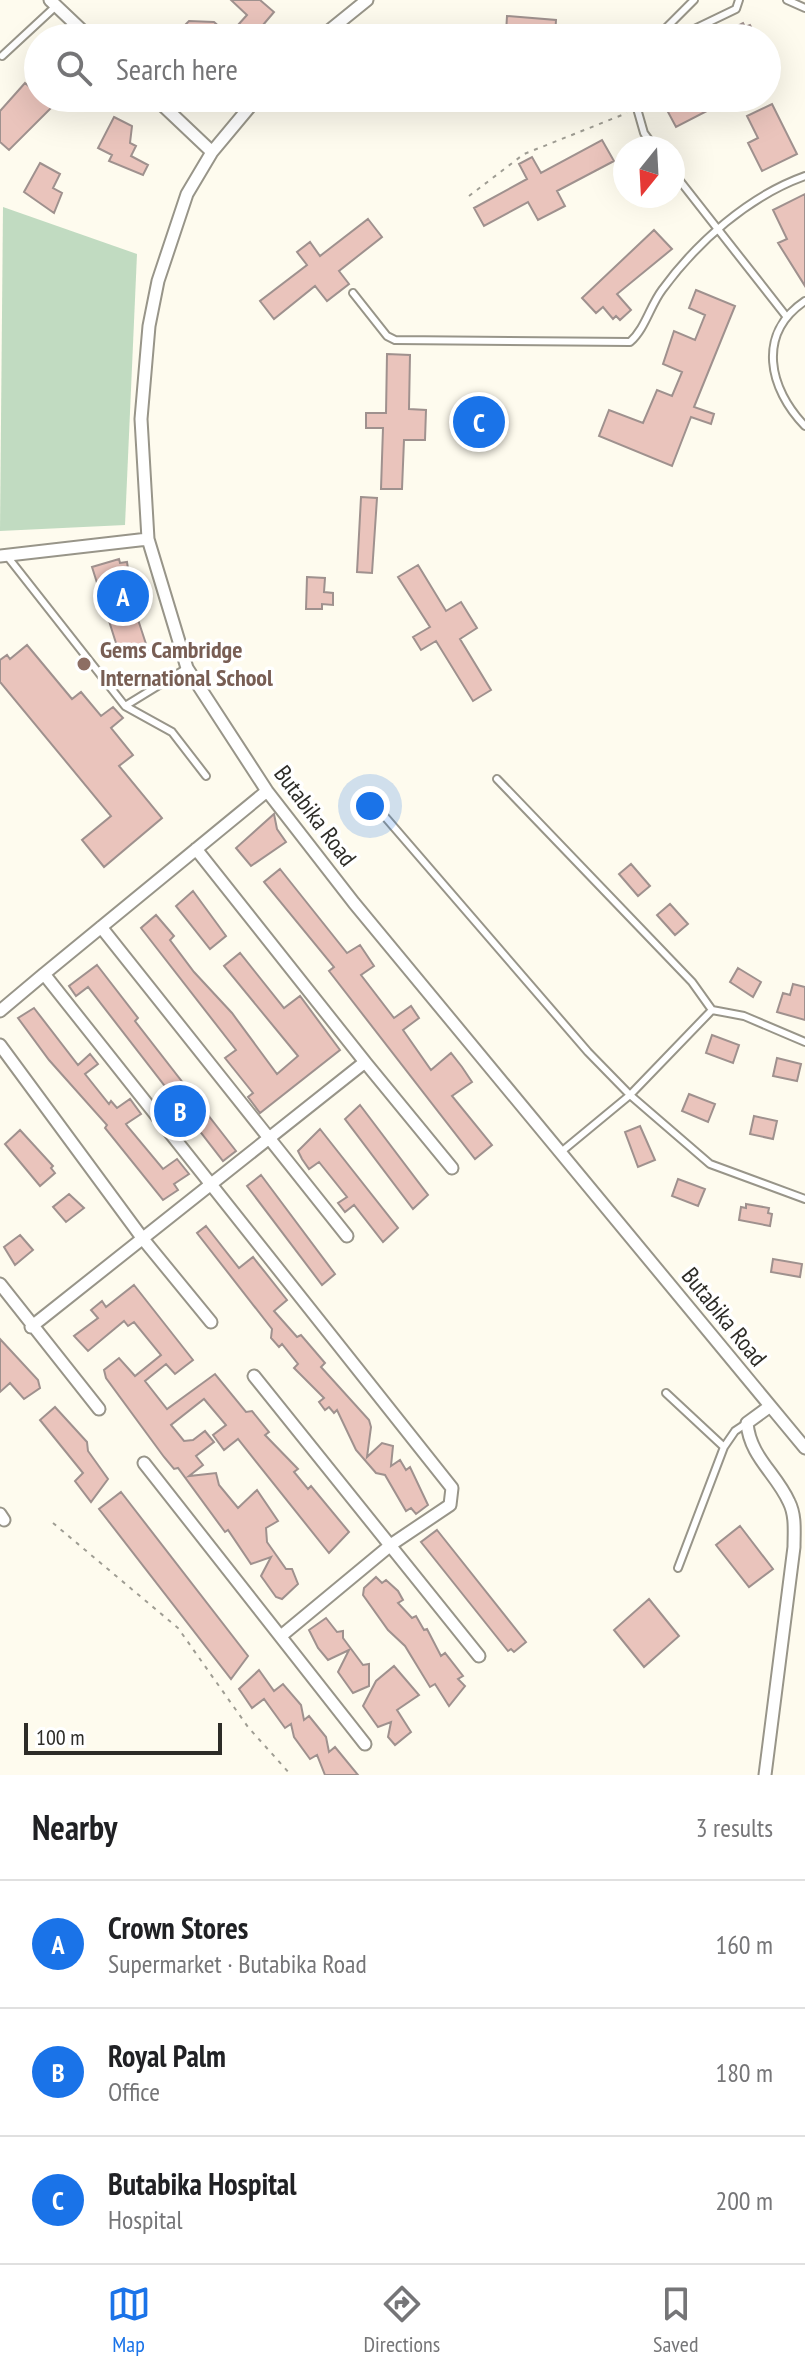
<!DOCTYPE html>
<meta charset="utf-8">
<style>
:root{--surface:#fff;--page:#f2f2f2;--text:#202124;--muted:#757577;--line:#e0e0e0;--accent:#1a73e8}
body{margin:0;font-family:"PT Sans Narrow",sans-serif;background:var(--page);color:var(--text)}
.compass{position:absolute;left:613px;top:136px;width:72px;height:72px;border-radius:50%;background:var(--surface);box-shadow:0 8px 32px #0002;rotate:198deg}
.scale{position:absolute;left:24px;bottom:20px;width:198px;box-sizing:border-box;padding-left:8px;border:4px solid #2d2c27;border-top:0;font-size:22px;line-height:28px;white-space:nowrap;color:#2d2c27;-webkit-text-stroke:6px #fff;paint-order:stroke}
.you{position:absolute;left:370px;top:806px;width:28px;height:28px;margin:-20px;border:6px solid #fff;border-radius:50%;background:#1a73e8;box-shadow:0 0 0 12px #1a73e833}
.badge{display:grid;place-items:center;width:52px;height:52px;border-radius:50%;background:var(--accent);color:#fff;font-size:26px;font-weight:700}
.pin{position:absolute;translate:-50% -50%;border:4px solid #fff;box-shadow:0 2px 8px #0006}
.list{margin:0;padding:0;list-style:none}
h2{display:flex;justify-content:space-between;align-items:center;height:104px;margin:0;padding:0 32px;font-size:34px}
h2 small{font-size:26px;font-weight:400;color:var(--muted)}
.list li{display:grid;grid-template-columns:52px 1fr auto;gap:24px;align-items:center;box-sizing:border-box;height:128px;padding:0 32px;border-top:2px solid var(--line)}
.list b{display:block;font-size:30px;white-space:nowrap}
.list p{margin:0;font-size:26px;white-space:nowrap;color:var(--muted)}
.list em{font-size:26px;font-style:normal;color:var(--muted)}
.icon{flex:none;width:44px;height:44px;fill:none;stroke:currentColor;stroke-width:2;stroke-linecap:round;stroke-linejoin:round}
.map{position:relative;flex:none;width:805px;height:1775px;overflow:hidden}
.search{position:absolute;background:var(--surface);box-shadow:0 8px 32px #0002;left:24px;right:24px;top:24px;height:88px;display:flex;align-items:center;gap:20px;box-sizing:border-box;padding:0 28px;border-radius:44px;color:var(--muted);font-size:30px}
.sheet{height:488px;background:var(--surface)}
nav{display:flex;justify-content:space-around;align-items:center;box-sizing:border-box;height:112px;border-top:2px solid var(--line);background:var(--surface);font-size:22px;color:var(--muted)}
nav a{display:grid;justify-items:center;gap:4px}
nav .on{color:var(--accent)}
.map>svg:first-child{display:block}
.green{fill:#c1dbc1}
.building{fill:#eac4bc;stroke:#9f918e;stroke-width:2}
.lines{fill:none;stroke-linecap:round;stroke-linejoin:round}
.service-casing{stroke:#989589;stroke-width:10}
.minor-casing{stroke:#989589;stroke-width:15}
.path{stroke:#9f9d93;stroke-width:2;stroke-dasharray:4 6;stroke-linecap:butt}
.service{stroke:#fff;stroke-width:6}
.minor{stroke:#fff;stroke-width:11}
.education-dot{fill:#8d6e63;stroke:#fff;stroke-width:3}
.labels{text-anchor:middle;stroke-width:7;stroke-linejoin:round;paint-order:stroke}
.education-label{font-size:24px;font-weight:bold;fill:#785e54;stroke:#fff;text-anchor:start}
.street-label{font-size:24px;fill:#2d2c27;stroke:#fff}
</style>
<div class="map">
<svg width="805" height="1775" viewBox="0 0 805 1775">
<rect width="100%" height="100%" fill="#fefbee"/>
<path class="green" d="M 3,207 L 137,254 L 125,525 L 0,531 Z"/>
<path class="building" d="M 231,0 L 260,0 L 274,12 L 252,38 L 172,38 L 189,21 L 214,22 L 229,35 L 247,15 Z
M 507,16 L 556,20 L 555,37 L 506,33 Z
M 743,23 L 745,27 L 750,25 L 757,38 L 714,38 Z
M 25,83 L 32,89 L 38,83 L 38,98 L 51,98 L 56,103 L 9,150 L 0,142 L 0,111 Z
M 695,98 L 732,98 L 676,127 L 668,112 Z
M 772,104 L 797,154 L 762,171 L 748,143 L 758,138 L 747,116 Z
M 114,117 L 132,126 L 130,143 L 136,146 L 131,156 L 148,165 L 143,175 L 109,161 L 112,155 L 98,148 Z
M 602,140 L 614,161 L 557,191 L 565,206 L 538,220 L 528,202 L 484,226 L 474,208 L 527,179 L 519,164 L 532,157 L 541,173 Z
M 40,163 L 60,174 L 53,188 L 62,193 L 54,213 L 24,192 Z
M 805,194 L 805,286 L 778,243 L 787,239 L 773,210 Z
M 368,219 L 382,237 L 339,271 L 349,284 L 327,301 L 315,286 L 274,319 L 260,301 L 307,265 L 297,252 L 310,242 L 320,256 Z
M 654,230 L 672,249 L 617,294 L 631,310 L 620,320 L 616,316 L 613,319 L 603,307 L 596,313 L 582,298 Z
M 696,290 L 735,306 L 694,407 L 714,414 L 711,424 L 691,417 L 672,466 L 599,436 L 609,410 L 643,423 L 657,390 L 672,396 L 682,372 L 663,364 L 674,331 L 695,340 L 705,315 L 689,308 Z
M 387,354 L 410,355 L 409,409 L 426,410 L 425,440 L 404,440 L 402,489 L 381,489 L 383,428 L 366,428 L 366,413 L 386,413 Z
M 361,497 L 377,498 L 372,573 L 357,572 Z
M 119,559 L 120,563 L 127,562 L 131,588 L 128,589 L 148,650 L 121,659 L 92,567 Z
M 418,565 L 446,611 L 461,602 L 477,628 L 460,639 L 491,690 L 473,701 L 436,641 L 421,650 L 413,637 L 430,627 L 398,577 Z
M 307,577 L 325,578 L 324,592 L 333,593 L 333,605 L 322,604 L 322,609 L 306,609 Z
M 27,645 L 72,699 L 81,692 L 101,716 L 113,707 L 123,718 L 111,728 L 133,755 L 119,766 L 162,818 L 104,867 L 82,840 L 111,816 L 0,682 L 0,660 L 7,655 L 10,659 Z
M 274,814 L 277,829 L 286,842 L 251,866 L 236,848 Z
M 631,864 L 650,886 L 638,896 L 619,874 Z
M 280,869 L 347,953 L 360,945 L 374,966 L 361,975 L 394,1018 L 411,1006 L 419,1018 L 403,1030 L 431,1070 L 451,1053 L 462,1067 L 472,1082 L 452,1096 L 492,1145 L 475,1159 L 329,971 L 334,967 L 264,882 Z
M 193,891 L 226,936 L 210,949 L 176,906 Z
M 670,904 L 688,924 L 675,935 L 657,915 Z
M 156,915 L 174,936 L 170,940 L 194,972 L 232,1013 L 277,1074 L 298,1056 L 224,966 L 240,953 L 284,1008 L 300,996 L 340,1050 L 260,1113 L 248,1097 L 253,1093 L 225,1058 L 236,1050 L 141,928 Z
M 97,965 L 138,1018 L 135,1021 L 236,1151 L 223,1161 L 88,987 L 76,996 L 69,986 Z
M 738,968 L 761,982 L 753,997 L 730,982 Z
M 793,984 L 805,987 L 805,1020 L 777,1012 L 783,993 L 790,995 Z
M 34,1008 L 78,1065 L 90,1054 L 98,1064 L 85,1074 L 109,1104 L 111,1101 L 117,1108 L 130,1099 L 141,1114 L 126,1124 L 128,1127 L 163,1169 L 177,1159 L 189,1174 L 174,1184 L 178,1190 L 163,1200 L 105,1128 L 107,1125 L 49,1060 L 18,1018 Z
M 712,1035 L 739,1045 L 733,1063 L 706,1053 Z
M 777,1058 L 801,1064 L 797,1081 L 773,1076 Z
M 689,1094 L 715,1104 L 708,1122 L 682,1111 Z
M 360,1105 L 428,1195 L 413,1209 L 345,1119 Z
M 754,1116 L 777,1121 L 773,1139 L 750,1134 Z
M 640,1126 L 655,1160 L 638,1167 L 625,1132 Z
M 320,1129 L 398,1228 L 383,1242 L 354,1205 L 345,1212 L 338,1203 L 347,1197 L 319,1162 L 309,1169 L 302,1159 L 298,1151 Z
M 20,1130 L 53,1166 L 51,1168 L 55,1173 L 40,1186 L 5,1144 Z
M 261,1175 L 335,1274 L 322,1285 L 247,1186 Z
M 678,1179 L 705,1189 L 698,1206 L 672,1196 Z
M 69,1194 L 84,1208 L 66,1222 L 53,1207 Z
M 746,1204 L 769,1208 L 768,1213 L 772,1214 L 770,1226 L 739,1220 L 741,1207 L 746,1208 Z
M 206,1226 L 239,1268 L 253,1257 L 287,1300 L 274,1311 L 297,1337 L 301,1335 L 325,1363 L 321,1367 L 369,1420 L 371,1427 L 367,1457 L 382,1443 L 393,1446 L 391,1466 L 400,1460 L 406,1470 L 410,1467 L 428,1505 L 416,1514 L 411,1508 L 406,1511 L 385,1475 L 376,1473 L 356,1450 L 337,1410 L 334,1413 L 329,1407 L 325,1410 L 319,1402 L 324,1398 L 294,1368 L 298,1364 L 282,1344 L 279,1347 L 271,1338 L 272,1329 L 197,1233 Z
M 20,1235 L 33,1250 L 15,1265 L 4,1247 Z
M 773,1259 L 802,1264 L 800,1277 L 771,1272 Z
M 134,1285 L 193,1360 L 175,1374 L 166,1364 L 145,1381 L 167,1409 L 215,1374 L 246,1412 L 252,1411 L 269,1432 L 265,1435 L 298,1469 L 294,1472 L 308,1489 L 311,1486 L 349,1532 L 329,1553 L 238,1439 L 224,1450 L 213,1435 L 226,1425 L 204,1399 L 171,1425 L 184,1441 L 193,1440 L 205,1431 L 214,1442 L 196,1456 L 203,1465 L 189,1476 L 216,1473 L 219,1485 L 238,1508 L 257,1490 L 278,1521 L 266,1528 L 267,1542 L 286,1569 L 292,1569 L 298,1584 L 282,1599 L 276,1597 L 261,1576 L 271,1557 L 251,1564 L 228,1530 L 225,1532 L 178,1468 L 174,1469 L 164,1457 L 106,1378 L 104,1370 L 119,1358 L 135,1376 L 161,1355 L 134,1322 L 128,1326 L 124,1321 L 88,1351 L 74,1336 L 98,1318 L 91,1310 L 102,1301 L 106,1307 Z
M 0,1339 L 38,1380 L 40,1388 L 24,1399 L 10,1383 L 0,1392 Z
M 55,1407 L 87,1442 L 88,1451 L 108,1479 L 91,1502 L 75,1481 L 83,1473 L 40,1420 Z
M 121,1492 L 248,1656 L 231,1679 L 99,1509 Z
M 740,1526 L 773,1569 L 749,1587 L 716,1545 Z
M 437,1530 L 526,1642 L 514,1652 L 511,1649 L 508,1651 L 421,1542 Z
M 376,1577 L 382,1583 L 386,1580 L 398,1591 L 403,1600 L 398,1603 L 412,1618 L 416,1616 L 424,1630 L 427,1629 L 441,1656 L 445,1653 L 463,1676 L 458,1679 L 465,1686 L 449,1706 L 435,1684 L 430,1687 L 405,1646 L 388,1630 L 363,1595 L 364,1588 Z
M 649,1599 L 679,1636 L 644,1667 L 614,1630 Z
M 326,1618 L 337,1632 L 343,1631 L 343,1638 L 363,1665 L 369,1664 L 369,1686 L 353,1693 L 338,1672 L 349,1650 L 328,1660 L 318,1648 L 309,1630 Z
M 394,1666 L 419,1695 L 397,1710 L 411,1732 L 395,1745 L 388,1737 L 391,1722 L 378,1727 L 363,1706 L 376,1681 Z
M 259,1670 L 274,1691 L 283,1684 L 301,1705 L 304,1720 L 309,1716 L 326,1737 L 329,1752 L 335,1747 L 358,1775 L 325,1775 L 317,1755 L 310,1759 L 294,1737 L 291,1724 L 285,1728 L 264,1699 L 252,1708 L 239,1689 Z"/>
<g class="lines">
<defs>
<path id="service" d="M 787,0 L 805,8
M 656,38 L 694,0
M 661,38 L 682,35 L 736,9 L 739,0
M 2,56 L 56,6
M 634,98 L 644,133 L 655,148
M 673,172 L 786,316
M 353,293 L 387,336 L 395,340 L 630,342 C 645,329 650,306 662,290 C 697,242 749,196 805,176
M 805,301 C 756,334 769,389 805,426
M 7,556 L 125,706 L 172,732 L 206,776
M 125,706 L 187,668
M 497,779 L 692,982 L 712,1010 L 744,1016 L 805,1042
M 380,811 L 588,1052 L 630,1095 L 710,1164 L 805,1199
M 561,1152 L 630,1095 L 712,1010
M 666,1393 L 724,1447
M 678,1568 L 724,1447 L 735,1431 L 747,1423"/>
<path id="minor" d="M 50,0 L 90,38
M 320,38 L 367,0
M 155,98 L 212,152
M 257,98 L 212,152 L 187,194 L 158,281 L 149,326 L 141,419 L 148,539 L 187,668 L 267,791 L 354,903 L 805,1448
M 0,556 L 148,539
M 267,791 L 44,974 L 452,1488 L 450,1505 L 392,1544 L 281,1636
M 101,927 L 347,1236
M 0,1011 L 44,974
M 0,1045 L 143,1239 L 211,1322
M 365,1062 L 452,1168
M 0,1284 L 99,1409
M 31,1327 L 365,1062 L 196,849
M 254,1376 L 479,1656
M 144,1463 L 365,1744
M 0,1514 L 4,1520
M 765,1775 L 794,1547 C 794,1532 796,1516 789,1502 C 776,1473 750,1457 747,1423 L 769,1407"/>
</defs>
<use href="#service" class="service-casing"/>
<use href="#minor" class="minor-casing"/>
<path class="path" d="M 469,196 L 524,154 L 627,113
M 53,1523 L 178,1628 L 248,1727 L 291,1775"/>
<use href="#service" class="service"/>
<use href="#minor" class="minor"/>
</g>
<circle class="education-dot" cx="84" cy="664" r="8"/>
<g class="labels">
<g class="education-label">
<text x="100" y="658">Gems Cambridge<tspan x="100" dy="28">International School</tspan></text>
</g>
<g class="street-label">
<text transform="translate(315 816) rotate(53)" y="8">Butabika Road</text>
<text transform="translate(724 1317) rotate(51)" y="8">Butabika Road</text>
</g>
</g>
</svg>
<svg class="compass" viewBox="-18 -18 36 36"><path d="M0-13l5 13h-10z" fill="#e53935"/><path d="M0 13l5-13h-10z" fill="#757577"/></svg>
<div class="scale">100 m</div>
<div class="you"></div>
<div class="pin badge" style="left:123px;top:596px">A</div>
<div class="pin badge" style="left:180px;top:1111px">B</div>
<div class="pin badge" style="left:479px;top:422px">C</div>
<div class="search"><svg class="icon" aria-label="search" viewBox="0 0 24 24"><circle cx="10" cy="10" r="6"/><path d="M15 15l6 6"/></svg>Search here</div>
</div>
<section class="sheet">
<h2>Nearby<small>3 results</small></h2>
<ul class="list">
<li><span class="badge">A</span><div><b>Crown Stores</b><p>Supermarket · Butabika Road</p></div><em>160 m</em></li>
<li><span class="badge">B</span><div><b>Royal Palm</b><p>Office</p></div><em>180 m</em></li>
<li><span class="badge">C</span><div><b>Butabika Hospital</b><p>Hospital</p></div><em>200 m</em></li>
</ul>
</section>
<nav>
<a class="on"><svg class="icon" aria-label="map" viewBox="0 0 24 24"><path d="M3 6l6-2 6 2 6-2v14l-6 2-6-2-6 2zM9 4v14M15 6v14"/></svg>Map</a>
<a><svg class="icon" aria-label="directions" viewBox="0 0 24 24"><path d="M12 3l9 9-9 9-9-9zM9 14v-3h6M13 9l2 2-2 2"/></svg>Directions</a>
<a><svg class="icon" aria-label="saved" viewBox="0 0 24 24"><path d="M7 4h10v16l-5-4-5 4z"/></svg>Saved</a>
</nav>
